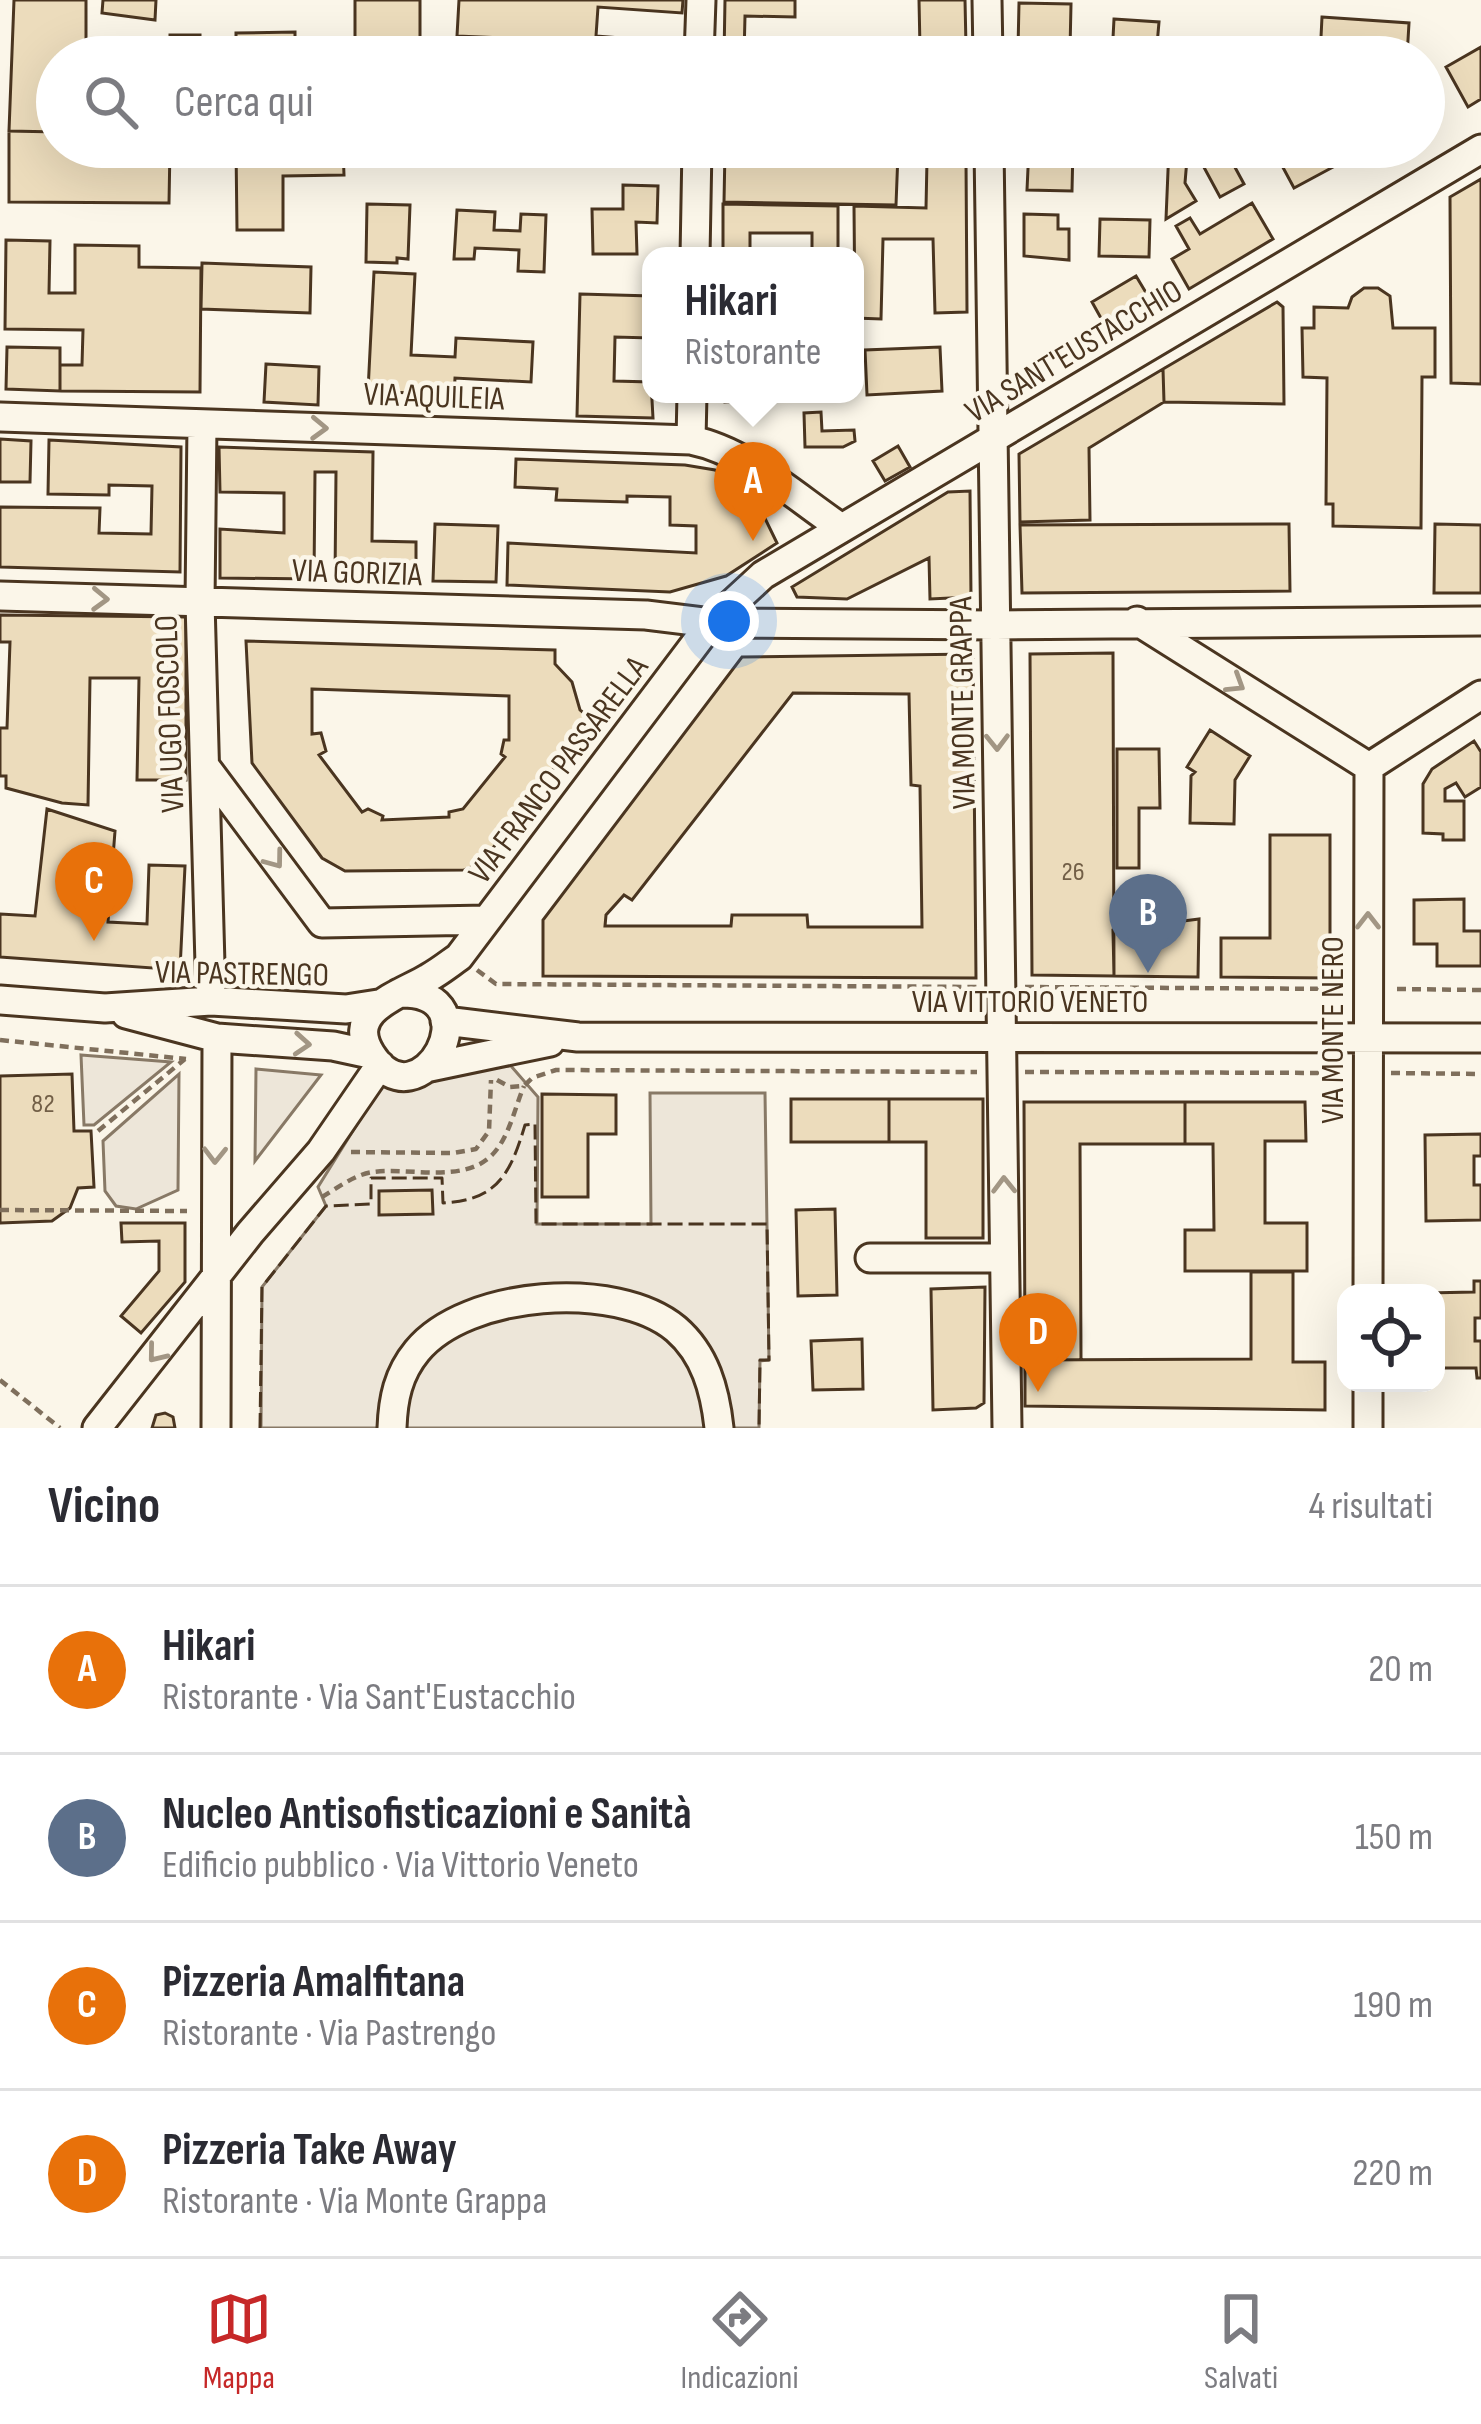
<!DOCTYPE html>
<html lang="it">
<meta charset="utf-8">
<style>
:root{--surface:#fff;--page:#f2f2f3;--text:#2b2b33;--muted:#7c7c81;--line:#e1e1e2;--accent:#c62828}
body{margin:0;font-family:"Sofia Sans Condensed",sans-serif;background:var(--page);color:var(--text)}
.controls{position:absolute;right:36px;bottom:36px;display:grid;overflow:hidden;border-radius:24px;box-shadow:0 12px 48px #0002}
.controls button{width:108px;height:108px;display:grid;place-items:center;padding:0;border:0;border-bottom:3px solid var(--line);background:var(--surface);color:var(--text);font:60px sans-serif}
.you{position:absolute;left:729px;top:621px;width:42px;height:42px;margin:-30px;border:9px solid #fff;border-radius:50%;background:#1a73e8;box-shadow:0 0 0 18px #1a73e833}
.badge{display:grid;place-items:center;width:78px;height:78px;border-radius:50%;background:var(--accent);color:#fff;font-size:39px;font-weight:700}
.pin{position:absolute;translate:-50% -99px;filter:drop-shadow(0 3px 6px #0008)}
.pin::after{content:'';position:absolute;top:63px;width:42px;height:36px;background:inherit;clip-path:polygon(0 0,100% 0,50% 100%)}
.popup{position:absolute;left:642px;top:247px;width:222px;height:156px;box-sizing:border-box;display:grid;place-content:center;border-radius:24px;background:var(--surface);filter:drop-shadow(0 3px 9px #0005);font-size:39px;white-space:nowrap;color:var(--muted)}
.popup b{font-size:45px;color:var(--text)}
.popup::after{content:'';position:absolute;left:50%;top:100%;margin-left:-24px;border:24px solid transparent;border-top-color:var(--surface)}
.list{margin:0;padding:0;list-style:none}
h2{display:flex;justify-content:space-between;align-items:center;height:156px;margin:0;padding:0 48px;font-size:51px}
h2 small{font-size:39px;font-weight:400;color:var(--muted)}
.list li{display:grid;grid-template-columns:78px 1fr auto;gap:36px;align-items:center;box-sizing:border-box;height:168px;padding:0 48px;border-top:3px solid var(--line)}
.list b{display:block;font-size:45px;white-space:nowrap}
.list p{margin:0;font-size:39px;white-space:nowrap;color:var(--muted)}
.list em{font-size:39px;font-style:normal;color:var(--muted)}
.icon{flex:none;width:66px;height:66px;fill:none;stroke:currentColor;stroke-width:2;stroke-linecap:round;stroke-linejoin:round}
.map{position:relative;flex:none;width:1481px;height:1428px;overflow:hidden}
.search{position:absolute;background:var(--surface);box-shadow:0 12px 48px #0002;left:36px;right:36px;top:36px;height:132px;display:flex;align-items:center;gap:30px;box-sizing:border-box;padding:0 42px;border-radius:66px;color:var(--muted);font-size:45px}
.sheet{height:828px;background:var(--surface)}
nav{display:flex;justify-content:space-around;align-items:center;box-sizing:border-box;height:168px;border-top:3px solid var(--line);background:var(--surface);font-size:33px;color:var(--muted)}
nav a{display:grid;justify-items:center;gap:6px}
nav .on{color:var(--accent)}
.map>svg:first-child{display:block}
.green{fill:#ede6d9;stroke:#887966;stroke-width:3}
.building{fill:#ecdcbc;stroke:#4a3520;stroke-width:3;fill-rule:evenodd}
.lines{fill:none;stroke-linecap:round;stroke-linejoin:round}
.minor-casing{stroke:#4a3520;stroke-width:33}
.path{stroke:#7f6f5c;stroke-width:4.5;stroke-dasharray:9 6;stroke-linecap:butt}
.minor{stroke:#fbf6e9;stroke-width:27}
.fence{stroke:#4a3520;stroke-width:3;stroke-dasharray:15 6;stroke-linecap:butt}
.oneway{stroke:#a29684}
.labels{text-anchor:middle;stroke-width:9;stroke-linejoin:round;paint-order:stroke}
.number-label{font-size:27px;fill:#725f47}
.street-label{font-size:33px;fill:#4a3520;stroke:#fbf6e9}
</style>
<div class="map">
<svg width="1481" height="1428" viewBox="0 0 1481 1428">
<rect width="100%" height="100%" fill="#fbf6e9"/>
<path class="green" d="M 81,1055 L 171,1062 L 94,1125 L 84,1125 Z
M 478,1065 L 511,1066 L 538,1097 L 537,1224 L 651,1224 L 650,1093 L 765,1093 L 769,1360 L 760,1361 L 759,1428 L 261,1428 L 262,1287 L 326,1206 L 318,1187 L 382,1084 C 414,1096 447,1075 478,1065 Z
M 256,1069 L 321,1075 L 255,1161 Z
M 179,1074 L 178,1190 L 136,1209 L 116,1206 L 105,1191 L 103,1141 Z"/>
<path class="building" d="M 14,0 L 86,0 L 86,57 L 57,57 L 57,132 L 9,131 Z
M 103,0 L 156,0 L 155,20 L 102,13 Z
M 355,0 L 420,0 L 420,57 L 383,57 L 383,41 L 355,41 Z
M 459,0 L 683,0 L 682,13 L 598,7 L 596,36 L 670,42 L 669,57 L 530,57 L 531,39 L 457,36 Z
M 725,0 L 795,0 L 795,17 L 745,16 L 744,57 L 724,57 Z
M 919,0 L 965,0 L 966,47 L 920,48 Z
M 1019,3 L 1071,4 L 1070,50 L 1018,49 Z
M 1322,17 L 1409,23 L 1407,57 L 1320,57 Z
M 1114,19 L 1159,22 L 1156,57 L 1112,57 Z
M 295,32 L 295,57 L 236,57 L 236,33 Z
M 170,35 L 200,35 L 200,57 L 170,57 Z
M 1189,38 L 1271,41 L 1271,57 L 1189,57 Z
M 1481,47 L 1481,99 L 1468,107 L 1446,67 Z
M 9,131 L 57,132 L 57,147 L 170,147 L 169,203 L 9,202 Z
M 171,147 L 201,147 L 201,158 L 172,159 Z
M 236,147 L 343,147 L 344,175 L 283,176 L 283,230 L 237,230 Z
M 1029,147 L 1073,147 L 1072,191 L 1027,190 Z
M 1169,147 L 1188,147 L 1185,183 L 1196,201 L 1166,219 Z
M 1193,147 L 1224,147 L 1244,184 L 1220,197 Z
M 1272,147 L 1324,147 L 1335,166 L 1294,188 Z
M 725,150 L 898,153 L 896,205 L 724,202 Z
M 927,160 L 966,160 L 967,312 L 935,313 L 933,239 L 883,239 L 881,319 L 855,318 L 854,206 L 926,208 Z
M 1481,179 L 1481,384 L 1451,383 L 1450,197 Z
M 623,185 L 658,186 L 657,223 L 636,222 L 637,254 L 593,254 L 592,209 L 623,209 Z
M 1252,203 L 1273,239 L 1189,289 L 1172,259 L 1189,249 L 1176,226 L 1190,218 L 1200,234 Z
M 367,204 L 410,205 L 408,259 L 397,258 L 397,263 L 366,262 Z
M 723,204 L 838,206 L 838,256 L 812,256 L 812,233 L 750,233 L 750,256 L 723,256 Z
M 457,210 L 495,212 L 494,230 L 520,231 L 521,214 L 546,215 L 544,272 L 518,271 L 519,250 L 475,248 L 474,259 L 454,259 Z
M 1024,214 L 1058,215 L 1058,229 L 1069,229 L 1069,260 L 1024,256 Z
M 1100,219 L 1150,220 L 1149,257 L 1099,256 Z
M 6,240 L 50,241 L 49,293 L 75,293 L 75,245 L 139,246 L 139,267 L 201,268 L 200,392 L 60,391 L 60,365 L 82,365 L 83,330 L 5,329 Z
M 202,263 L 311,267 L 310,313 L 201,309 Z
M 374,272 L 415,274 L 411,355 L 455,357 L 456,338 L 533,342 L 531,382 L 455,378 L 454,395 L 368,391 Z
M 1136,276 L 1148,296 L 1137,303 L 1145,317 L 1103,342 L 1093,325 L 1102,320 L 1092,302 Z
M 1364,288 L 1378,288 L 1390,296 L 1393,328 L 1435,328 L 1435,377 L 1422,377 L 1421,528 L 1333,526 L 1333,504 L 1326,504 L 1327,378 L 1303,377 L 1302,328 L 1314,328 L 1314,307 L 1348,308 L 1352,297 Z
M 580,294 L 651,296 L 651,338 L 615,337 L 614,381 L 651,382 L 653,418 L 577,416 Z
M 1277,302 L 1283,307 L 1284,404 L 1164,402 L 1163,369 Z
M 7,347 L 60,348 L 60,391 L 6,389 Z
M 940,347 L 942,391 L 867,395 L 865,350 Z
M 266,364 L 319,367 L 318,405 L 264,402 Z
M 1163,369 L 1164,402 L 1089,448 L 1090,520 L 1020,522 L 1019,454 Z
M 725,394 L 776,394 L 772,399 L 725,402 Z
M 821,412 L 822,431 L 854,430 L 855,441 L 843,447 L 805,447 L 804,413 Z
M 0,439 L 31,441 L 30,482 L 0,482 Z
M 49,440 L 181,447 L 180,572 L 0,567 L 0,507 L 100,508 L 99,533 L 151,534 L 152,486 L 109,485 L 109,495 L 48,494 Z
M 898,446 L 910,467 L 885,481 L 873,461 Z
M 219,447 L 373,452 L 372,541 L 416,542 L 416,581 L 335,580 L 336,472 L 315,472 L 314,579 L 220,578 L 220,529 L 284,533 L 284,493 L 220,492 Z
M 516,459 L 685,465 L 715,470 L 740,488 L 732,495 L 743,510 L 757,502 L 777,543 L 726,576 L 670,592 L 507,585 L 508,543 L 696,553 L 696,526 L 670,525 L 670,497 L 627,496 L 627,502 L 556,500 L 557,489 L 515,487 Z
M 970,491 L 971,597 L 930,599 L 929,558 L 847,599 L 797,597 L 792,587 L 948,492 Z
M 435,524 L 498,526 L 496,582 L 433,581 Z
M 1289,524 L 1290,591 L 1022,593 L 1020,525 Z
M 1435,524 L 1481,525 L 1481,593 L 1434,593 Z
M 0,615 L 186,617 L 186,780 L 137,780 L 139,678 L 90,678 L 88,805 L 62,803 L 6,788 L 6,776 L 0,776 L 0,728 L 7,728 L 10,642 L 0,642 Z
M 246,641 L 555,650 L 555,664 L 572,682 L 580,710 L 591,719 L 483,861 L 474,866 L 464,870 L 345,871 L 322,858 L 252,763 ZM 312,689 L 509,696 L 509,740 L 504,740 L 501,754 L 505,757 L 463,809 L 449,812 L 449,817 L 382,820 L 383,816 L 368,809 L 362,812 L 319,755 L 326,751 L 321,733 L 312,734 Z
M 1113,653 L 1114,976 L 1032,975 L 1030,654 Z
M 973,654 L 976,978 L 543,976 L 543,920 L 742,657 ZM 793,693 L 909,694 L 911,785 L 920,786 L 922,927 L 808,927 L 807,915 L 732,915 L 731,926 L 605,926 L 606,915 L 624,895 L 632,900 Z
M 1210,730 L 1250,756 L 1235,780 L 1234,824 L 1190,823 L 1191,776 L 1195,772 L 1187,767 Z
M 1474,741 L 1481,752 L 1481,787 L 1465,797 L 1456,783 L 1445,789 L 1445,801 L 1464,801 L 1464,840 L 1443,840 L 1443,834 L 1423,833 L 1423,784 L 1432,769 Z
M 1117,749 L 1159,749 L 1160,808 L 1139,808 L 1139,868 L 1117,868 Z
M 47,809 L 115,831 L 108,922 L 147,924 L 149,865 L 185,866 L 180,970 L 0,957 L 0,914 L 35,916 Z
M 1270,835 L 1330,835 L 1330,978 L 1221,977 L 1221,938 L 1270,938 Z
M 1464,899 L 1464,931 L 1481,931 L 1481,966 L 1437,966 L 1437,944 L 1414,944 L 1414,900 Z
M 1199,919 L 1198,977 L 1114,976 L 1113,930 Z
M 72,1074 L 74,1131 L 91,1131 L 94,1187 L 78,1188 L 70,1208 L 52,1221 L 0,1223 L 0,1076 Z
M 542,1094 L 616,1095 L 616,1134 L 588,1134 L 588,1197 L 542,1197 Z
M 791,1099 L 889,1099 L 889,1142 L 791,1142 Z
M 889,1099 L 983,1099 L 983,1238 L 926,1238 L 926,1142 L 889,1142 Z
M 1024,1102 L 1185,1102 L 1185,1144 L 1080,1144 L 1081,1360 L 1025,1360 Z
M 1185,1102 L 1305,1102 L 1306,1141 L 1265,1141 L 1265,1223 L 1307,1223 L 1307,1271 L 1185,1271 L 1185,1230 L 1214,1230 L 1213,1144 L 1185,1144 Z
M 1481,1134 L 1481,1156 L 1474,1156 L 1474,1185 L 1481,1185 L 1481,1220 L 1426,1221 L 1425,1135 Z
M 432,1190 L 433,1214 L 379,1215 L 379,1191 Z
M 835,1209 L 837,1295 L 798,1296 L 796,1210 Z
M 121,1223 L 185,1223 L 185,1282 L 141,1333 L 121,1316 L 159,1271 L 159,1241 L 122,1242 Z
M 1251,1272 L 1293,1272 L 1293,1362 L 1325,1362 L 1325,1410 L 1025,1406 L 1025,1360 L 1251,1359 Z
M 1474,1281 L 1481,1281 L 1481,1318 L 1475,1318 L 1475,1341 L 1481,1341 L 1481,1378 L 1477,1378 L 1476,1368 L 1436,1368 L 1436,1293 L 1426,1293 L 1474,1292 Z
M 985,1287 L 984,1403 L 976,1408 L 933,1410 L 931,1289 Z
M 862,1339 L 863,1389 L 813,1390 L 811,1341 Z
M 165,1413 L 173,1417 L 175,1428 L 152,1428 L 156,1415 Z"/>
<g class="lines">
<defs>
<path id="minor" d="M 987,0 L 988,57
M 699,57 L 701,0
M 989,147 L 1007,1428
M 695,256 L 697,147
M 0,417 L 691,440 C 746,451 794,496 840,527
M 202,424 L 200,602 L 211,1001
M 691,440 L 692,394
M 0,596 L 646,615 L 711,623 L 996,625 L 1481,621
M 1137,621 L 1369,767 L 1481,695
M 205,766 L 322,923 L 487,920
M 399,993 C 497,990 419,1130 371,1054 C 343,1010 402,994 428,978 C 439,972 449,964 459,957 L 711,623 L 763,575 L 1481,149
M 0,1000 L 105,1008 L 211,1001 L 346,1009 L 378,1004
M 126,1014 L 217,1038 L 333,1046 L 370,1054
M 445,1021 L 578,1037 L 1481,1038
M 430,1067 L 550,1042
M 870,1258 L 1004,1258
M 1368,1293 L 1369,767
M 1368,1383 L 1368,1428
M 97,1428 L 250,1233 L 321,1151 L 380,1065
M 216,1428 L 217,1038
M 392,1428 C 393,1399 398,1374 417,1351 C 466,1291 616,1279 676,1329 C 705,1354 715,1390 719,1428"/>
</defs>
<use href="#minor" class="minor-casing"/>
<path class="path" d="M 477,970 L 496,984 L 977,987
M 1025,987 L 1343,989
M 1397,989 L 1481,990
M 0,1040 L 186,1059
M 1025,1072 L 1343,1073
M 1391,1073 L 1481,1074
M 497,1080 L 510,1087 L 524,1086 L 532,1078 L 556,1070 L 977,1072
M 98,1131 L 185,1059
M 351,1152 L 453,1153 L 476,1149 L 489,1131 L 491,1080
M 322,1197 C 337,1188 356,1174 373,1172 C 410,1167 463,1184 492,1155 C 509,1138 515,1107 524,1086
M 0,1210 L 187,1211
M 0,1380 L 60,1428"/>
<use href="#minor" class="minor"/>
<path class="fence" d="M 260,1428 L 262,1287 L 326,1206 L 371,1204 L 371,1178 L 442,1178 L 443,1203 C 497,1200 510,1175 525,1125 L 535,1124 L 536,1224 L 767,1224 L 769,1360 L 760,1360 L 759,1428"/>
</g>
<defs><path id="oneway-chevron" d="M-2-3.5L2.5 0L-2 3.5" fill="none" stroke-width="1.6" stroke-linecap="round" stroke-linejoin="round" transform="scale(3)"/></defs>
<g class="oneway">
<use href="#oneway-chevron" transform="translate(319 428) rotate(2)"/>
<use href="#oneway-chevron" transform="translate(100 599) rotate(2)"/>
<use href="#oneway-chevron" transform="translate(1236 684) rotate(32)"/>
<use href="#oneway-chevron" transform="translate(997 742) rotate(89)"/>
<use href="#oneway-chevron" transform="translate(275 860) rotate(53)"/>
<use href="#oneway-chevron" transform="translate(1368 921) rotate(-90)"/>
<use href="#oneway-chevron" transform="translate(302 1044) rotate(4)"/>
<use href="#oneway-chevron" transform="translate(215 1155) rotate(91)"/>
<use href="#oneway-chevron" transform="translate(1004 1185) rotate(-91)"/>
<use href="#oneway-chevron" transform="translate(156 1354) rotate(129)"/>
</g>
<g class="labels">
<g class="number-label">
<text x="1073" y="880">26</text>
<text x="43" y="1112">82</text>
</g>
<g class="street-label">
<text transform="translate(1073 350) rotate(-31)" y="12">VIA SANT'EUSTACCHIO</text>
<text transform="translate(434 395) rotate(2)" y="12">VIA AQUILEIA</text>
<text transform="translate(357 571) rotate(2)" y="12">VIA GORIZIA</text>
<text transform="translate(961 703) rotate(-91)" y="12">VIA MONTE GRAPPA</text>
<text transform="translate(168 714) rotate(-92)" y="12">VIA UGO FOSCOLO</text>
<text transform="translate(557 769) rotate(-53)" y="12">VIA FRANCO PASSARELLA</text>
<text transform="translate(242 972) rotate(1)" y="12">VIA PASTRENGO</text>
<text x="1030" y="1012">VIA VITTORIO VENETO</text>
<text transform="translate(1331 1030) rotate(-90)" y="12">VIA MONTE NERO</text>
</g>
</g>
</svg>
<div class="controls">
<button><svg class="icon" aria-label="locate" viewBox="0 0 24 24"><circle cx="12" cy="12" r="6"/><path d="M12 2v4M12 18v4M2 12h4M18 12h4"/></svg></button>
</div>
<div class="you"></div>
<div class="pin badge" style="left:753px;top:541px;background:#e8710a">A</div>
<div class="popup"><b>Hikari</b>Ristorante</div>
<div class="pin badge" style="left:1148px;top:973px;background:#5c6f8a">B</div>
<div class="pin badge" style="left:94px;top:941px;background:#e8710a">C</div>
<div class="pin badge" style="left:1038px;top:1392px;background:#e8710a">D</div>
<div class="search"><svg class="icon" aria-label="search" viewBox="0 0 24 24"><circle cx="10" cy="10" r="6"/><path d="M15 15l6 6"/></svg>Cerca qui</div>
</div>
<section class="sheet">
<h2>Vicino<small>4 risultati</small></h2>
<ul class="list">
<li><span class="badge" style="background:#e8710a">A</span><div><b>Hikari</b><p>Ristorante · Via Sant'Eustacchio</p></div><em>20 m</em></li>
<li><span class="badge" style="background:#5c6f8a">B</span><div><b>Nucleo Antisofisticazioni e Sanità</b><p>Edificio pubblico · Via Vittorio Veneto</p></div><em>150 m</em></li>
<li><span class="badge" style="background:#e8710a">C</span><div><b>Pizzeria Amalfitana</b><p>Ristorante · Via Pastrengo</p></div><em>190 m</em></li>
<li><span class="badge" style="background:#e8710a">D</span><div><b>Pizzeria Take Away</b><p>Ristorante · Via Monte Grappa</p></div><em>220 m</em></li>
</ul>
</section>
<nav>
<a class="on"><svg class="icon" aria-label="map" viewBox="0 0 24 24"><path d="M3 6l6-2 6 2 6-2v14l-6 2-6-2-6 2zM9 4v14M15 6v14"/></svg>Mappa</a>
<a><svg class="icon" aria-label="directions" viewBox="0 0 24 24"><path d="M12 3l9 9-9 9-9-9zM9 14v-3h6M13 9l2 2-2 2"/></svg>Indicazioni</a>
<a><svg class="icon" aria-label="saved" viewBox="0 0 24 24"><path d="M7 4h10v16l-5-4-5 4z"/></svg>Salvati</a>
</nav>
